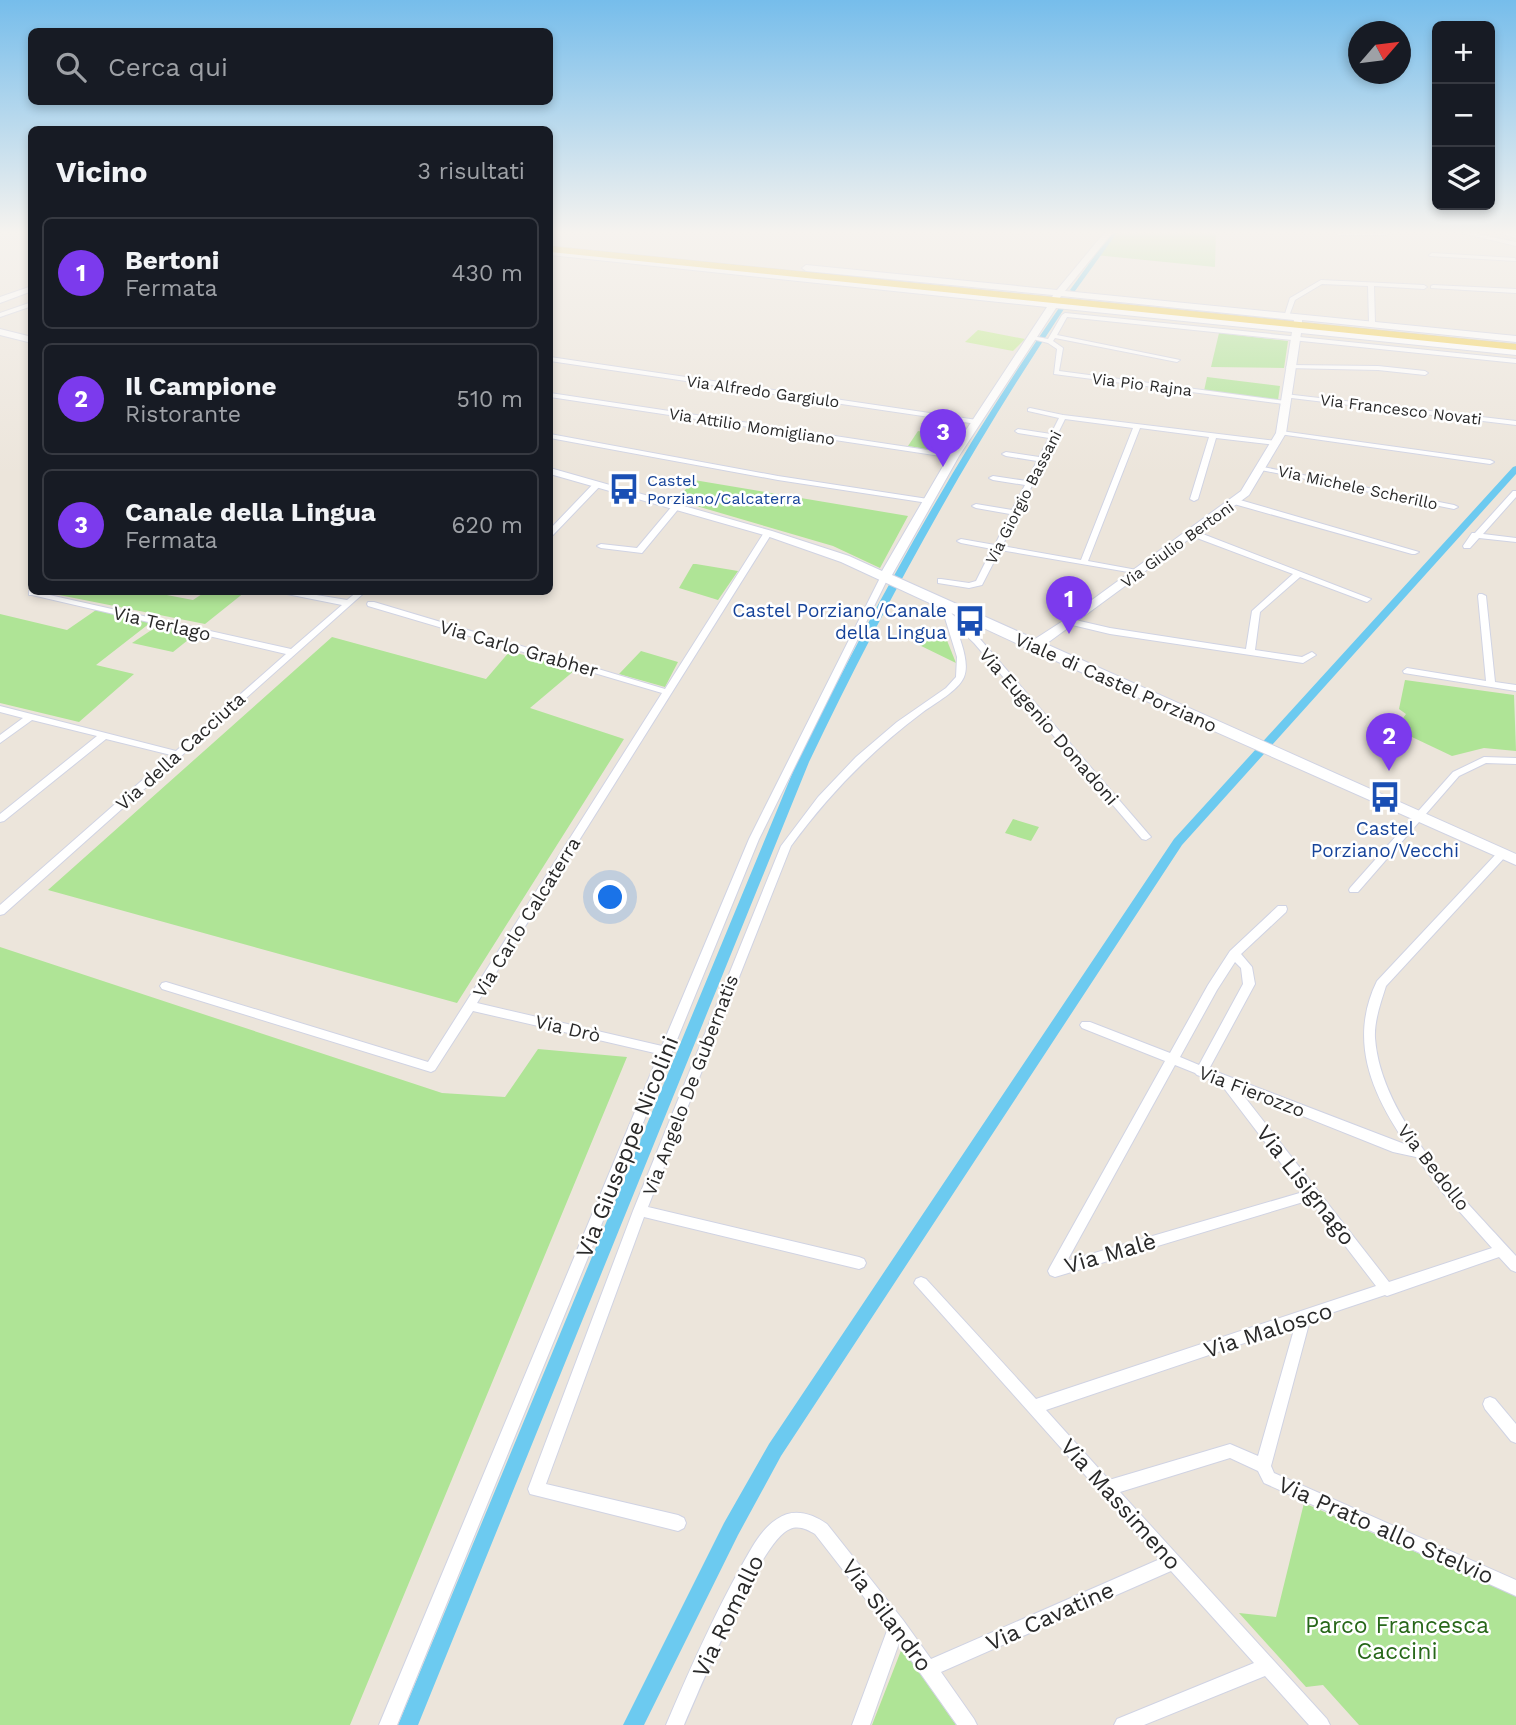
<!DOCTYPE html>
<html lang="it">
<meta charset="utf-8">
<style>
:root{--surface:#171b24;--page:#242831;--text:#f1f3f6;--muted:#9ea1a6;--line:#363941;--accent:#7c3aed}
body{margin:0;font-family:"Work Sans",sans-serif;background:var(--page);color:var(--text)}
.controls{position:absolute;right:21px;top:21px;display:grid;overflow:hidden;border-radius:10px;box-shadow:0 4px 10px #0003}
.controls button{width:63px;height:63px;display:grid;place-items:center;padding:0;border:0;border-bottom:2px solid var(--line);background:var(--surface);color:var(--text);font:35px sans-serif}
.compass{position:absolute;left:1348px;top:21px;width:63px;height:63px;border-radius:50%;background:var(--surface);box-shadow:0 4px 10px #0003;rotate:62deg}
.you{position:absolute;left:611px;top:898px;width:24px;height:24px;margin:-18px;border:5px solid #fff;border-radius:50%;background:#1a73e8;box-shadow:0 0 0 10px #1a73e833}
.badge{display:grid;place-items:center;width:46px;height:46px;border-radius:50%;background:var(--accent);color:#fff;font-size:23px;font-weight:700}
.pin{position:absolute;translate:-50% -58px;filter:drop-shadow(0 2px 4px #0008)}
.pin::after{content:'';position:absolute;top:37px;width:24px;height:21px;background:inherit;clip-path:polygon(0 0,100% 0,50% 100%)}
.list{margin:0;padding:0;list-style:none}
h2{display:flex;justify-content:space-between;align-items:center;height:91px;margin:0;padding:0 28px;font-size:30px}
h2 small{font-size:23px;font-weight:400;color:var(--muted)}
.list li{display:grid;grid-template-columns:46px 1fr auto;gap:21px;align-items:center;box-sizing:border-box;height:112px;margin:0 14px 14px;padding:0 14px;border:2px solid var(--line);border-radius:10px}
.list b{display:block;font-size:26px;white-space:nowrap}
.list p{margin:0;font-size:23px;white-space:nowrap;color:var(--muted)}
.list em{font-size:23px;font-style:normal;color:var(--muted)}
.icon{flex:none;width:38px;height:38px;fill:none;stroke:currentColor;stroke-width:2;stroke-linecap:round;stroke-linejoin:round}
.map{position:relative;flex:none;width:1516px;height:1725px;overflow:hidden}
.search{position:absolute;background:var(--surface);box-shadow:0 4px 10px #0003;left:28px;top:28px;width:525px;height:77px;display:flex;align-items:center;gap:18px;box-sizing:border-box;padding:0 24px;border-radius:10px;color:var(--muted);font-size:26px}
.panel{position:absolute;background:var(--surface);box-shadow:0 4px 10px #0003;left:28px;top:126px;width:525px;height:469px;border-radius:10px}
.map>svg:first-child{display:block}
.green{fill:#afe496}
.pitch{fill:#c3eb92}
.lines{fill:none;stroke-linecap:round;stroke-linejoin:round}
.canal{fill:#6ccaf0;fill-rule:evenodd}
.street-casing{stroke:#d0d3e3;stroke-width:2}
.secondary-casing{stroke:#d0d3e3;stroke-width:2}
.primary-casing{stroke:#c7c7c7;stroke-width:1}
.street{fill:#fff;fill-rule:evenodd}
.secondary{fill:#fff;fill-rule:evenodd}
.primary{fill:#f3d259;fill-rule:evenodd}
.labels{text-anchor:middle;stroke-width:5;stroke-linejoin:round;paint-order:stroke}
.far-street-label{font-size:16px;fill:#292929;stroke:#fff}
.far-transit-label{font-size:16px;fill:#164399;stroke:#fff;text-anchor:start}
.transit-label{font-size:19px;fill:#164399;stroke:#fff;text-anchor:end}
.street-label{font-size:19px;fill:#292929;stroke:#fff}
.near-street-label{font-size:23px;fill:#292929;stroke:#fff}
.near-park-label{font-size:23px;fill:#276719;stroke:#fff}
</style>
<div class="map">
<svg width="1516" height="1725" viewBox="0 0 1516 1725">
<rect width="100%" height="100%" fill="#ece5db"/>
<path class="green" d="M 1110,233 L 1216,233 L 1215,267 L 1095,255 Z
M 1219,333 L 1288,341 L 1284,368 L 1211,367 Z
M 1207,377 L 1280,386 L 1278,400 L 1204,391 Z
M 918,431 L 958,437 L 951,449 L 939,451 L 908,446 Z
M 694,480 L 908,516 L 880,568 L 833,546 L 676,500 Z
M 693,564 L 696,564 L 738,571 L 718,600 L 679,588 Z
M 44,592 L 151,592 L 193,600 L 205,592 L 245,592 L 205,624 Z
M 96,610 L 150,623 L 96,665 L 134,674 L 79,722 L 0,703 L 0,614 L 67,630 Z
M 162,623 L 198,632 L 173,652 L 132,643 Z
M 938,628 L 942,628 L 956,663 L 915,643 L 917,638 Z
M 332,637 L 486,679 L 510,651 L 575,670 L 530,708 L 624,739 L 457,1003 L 48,890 Z
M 641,651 L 678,662 L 665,687 L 619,674 Z
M 1405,680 L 1514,695 L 1516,751 L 1484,748 L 1452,756 L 1395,729 L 1406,714 L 1399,709 Z
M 1013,819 L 1039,827 L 1031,841 L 1005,833 Z
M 0,947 L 442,1093 L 505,1097 L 538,1049 L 627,1057 L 350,1725 L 0,1725 Z
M 1304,1503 L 1516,1596 L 1516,1725 L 1359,1725 L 1323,1685 L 1306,1687 L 1239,1613 L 1276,1617 Z
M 902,1648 L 956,1725 L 872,1725 Z"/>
<path class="pitch" d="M 978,330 L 1025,339 L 1013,351 L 965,342 Z"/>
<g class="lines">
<path class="canal" d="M 1111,233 L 1117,233 L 1075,291 L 1071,291 L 1070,290 Z
M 1059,308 L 1064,309 C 967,454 884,605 809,762 L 418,1725 L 398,1725 L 797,762 C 875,604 959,452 1059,308 Z
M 1516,466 L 1516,474 L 1182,845 L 781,1456 L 738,1535 L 644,1725 L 623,1725 L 724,1523 L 769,1444 L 1174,839 L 1513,467 Z"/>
<defs>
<path id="street" d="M 1336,233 L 1390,233 L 1387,235 L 1339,235 Z
M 1462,233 L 1472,233 L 1516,242 L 1516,246 Z
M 1501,233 L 1516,234 L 1516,238 L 1502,234 Z
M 1432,253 L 1515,258 L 1516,261 L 1430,256 L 1429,255 Z
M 1321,280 L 1424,285 L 1427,287 L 1424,289 L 1374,286 L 1375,323 L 1372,325 L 1369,323 L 1368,286 L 1322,284 L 1295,300 L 1289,316 L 1284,317 L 1290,298 Z
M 1433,285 L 1516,289 L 1516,293 L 1431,288 L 1431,286 Z
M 32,302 L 32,306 L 0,317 L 0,313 Z
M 1065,313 L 1516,359 L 1516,363 L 1067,317 L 1057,335 L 1180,360 L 1177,362 L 1055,338 L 1053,341 L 1063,348 L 1059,371 L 1286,401 L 1286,403 L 1284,404 L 1054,374 L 1057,349 L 1048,343 L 1029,338 L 1032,336 L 1048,339 L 1062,315 Z
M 550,357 L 977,420 L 980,422 L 977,424 L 550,361 Z
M 1289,365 L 1378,366 L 1425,371 L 1428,373 L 1425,375 L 1378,370 L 1287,368 L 1286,367 Z
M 550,393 L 954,454 L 958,456 L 954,458 L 550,397 Z
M 1285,394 L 1516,421 L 1516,425 L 1283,397 L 1283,395 Z
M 1030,408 L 1063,415 L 1276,441 L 1280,443 L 1276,445 L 1216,438 L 1198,499 L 1194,501 L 1190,499 L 1209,437 L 1140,428 L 1088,561 L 1137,570 L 1141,572 L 1140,574 L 1000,550 L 982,585 L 969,588 L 938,583 L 938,579 L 941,579 L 969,583 L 976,581 L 992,549 L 961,543 L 957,541 L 961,539 L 995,545 L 1010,514 L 976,508 L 972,506 L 976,504 L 1012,510 L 1025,485 L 993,480 L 989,478 L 993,476 L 1027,481 L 1037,461 L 1006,456 L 1002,454 L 1006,452 L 1039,457 L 1049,438 L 1018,433 L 1015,431 L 1018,429 L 1051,434 L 1059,418 L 1028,411 L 1028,409 ZM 1065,419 L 1133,428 L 1081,560 L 1002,546 Z
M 1281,431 L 1490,460 L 1494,462 L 1490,464 L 1279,434 L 1279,432 Z
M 550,434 L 778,476 L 928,499 L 932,501 L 928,503 L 778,480 L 550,438 Z
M 1258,466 L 1454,505 L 1458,507 L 1454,509 L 1261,470 L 1258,470 Z
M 595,482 L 602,484 L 553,535 L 550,535 L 550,529 Z
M 1513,491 L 1516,491 L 1516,497 L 1483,534 L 1516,538 L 1516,542 L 1479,538 L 1470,548 L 1464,548 L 1463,546 L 1472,533 L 1475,533 Z
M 1234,500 L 1240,500 L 1419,552 L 1415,554 L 1412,554 L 1234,504 Z
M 673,505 L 680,507 L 642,553 L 601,548 L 597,546 L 601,544 L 637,548 Z
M 765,531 L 768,531 L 772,533 L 477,1003 L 662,1046 L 749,839 L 880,578 L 884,576 L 888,578 L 759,839 L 397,1725 L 379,1725 L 659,1054 L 473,1011 L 435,1070 L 431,1072 L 162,989 L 160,986 L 162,983 L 166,982 L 428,1062 L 662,693 L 368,606 L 367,604 L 368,602 L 374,602 L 665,689 Z
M 1189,531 L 1195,531 L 1371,599 L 1367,602 L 1364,601 L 1300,577 L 1260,612 L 1255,650 L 1302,657 L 1312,652 L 1316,655 L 1303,663 L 1110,634 L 1068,624 L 1067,622 L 1071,619 L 1110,628 L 1246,649 L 1252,611 L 1293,574 L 1189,535 Z
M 29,591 L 36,592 L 291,649 L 342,605 L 287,594 L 283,592 L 298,592 L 347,600 L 357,592 L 365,592 L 4,914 L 0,915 L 0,905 L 171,755 L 106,739 L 4,821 L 0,822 L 0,814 L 97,736 L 32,720 L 0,743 L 0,735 L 23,718 L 0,712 L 0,706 L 176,751 L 286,654 L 32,595 L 29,595 Z
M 1479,594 L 1482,594 L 1486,596 L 1495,682 L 1516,685 L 1516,691 L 1404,673 L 1403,671 L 1407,668 L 1486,681 L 1478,596 Z
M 945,602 L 949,605 L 952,614 L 980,639 L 1151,837 L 1146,840 L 1142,839 L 974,643 L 955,625 C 960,639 970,663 964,677 C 958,691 935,703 923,712 C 871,751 829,794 791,846 L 648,1207 L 859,1257 L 864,1259 L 866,1263 L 864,1267 L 859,1269 L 644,1217 L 546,1484 L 678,1515 L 684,1518 L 686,1523 L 684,1528 L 678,1531 L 530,1494 L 528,1489 L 633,1211 L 781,846 L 818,797 L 856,757 L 897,722 L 946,688 L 956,677 L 957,657 L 941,605 Z
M 1484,757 L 1516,758 L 1516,764 L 1486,763 L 1459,776 L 1358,892 L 1350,892 L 1349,890 L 1350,888 L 1453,772 Z
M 1502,851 L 1506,852 L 1507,854 L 1506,856 L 1386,986 C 1381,1002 1374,1021 1375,1038 C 1381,1120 1464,1198 1516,1256 L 1516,1272 L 1511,1270 L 1499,1257 L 1387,1296 L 1385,1295 L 1310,1320 L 1271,1466 L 1274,1473 L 1516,1580 L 1516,1596 L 1264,1483 L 1258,1471 L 1230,1458 L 1120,1492 L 1327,1719 L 1330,1725 L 1309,1725 L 1265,1676 L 1144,1725 L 1114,1725 L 1117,1719 L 1254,1663 L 1171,1571 L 941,1672 L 974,1719 L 977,1725 L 957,1725 L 899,1643 L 870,1725 L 852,1725 L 888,1628 L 815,1534 C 808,1530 799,1525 790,1529 C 761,1539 699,1691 684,1725 L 666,1725 C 689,1671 713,1617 742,1565 C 751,1549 761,1529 777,1519 C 793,1508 811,1513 827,1524 L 903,1620 L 931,1659 L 1160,1559 L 914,1283 L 916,1279 L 921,1277 L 926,1279 L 1036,1399 L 1376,1286 L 1310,1200 L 1055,1277 L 1050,1275 L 1048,1271 L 1050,1267 L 1165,1061 L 1082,1028 L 1080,1025 L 1082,1022 L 1090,1022 L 1170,1053 L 1208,985 L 1230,951 L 1278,906 L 1286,906 L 1287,909 L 1286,912 L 1241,954 L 1252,967 L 1255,984 L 1209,1069 L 1407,1145 C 1372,1095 1348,1040 1377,981 L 1498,852 ZM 1235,962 L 1241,968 L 1243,984 L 1199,1065 L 1180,1057 L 1217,990 ZM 1175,1065 L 1195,1073 L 1197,1075 L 1220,1083 L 1303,1192 L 1067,1261 ZM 1240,1091 L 1393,1152 L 1416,1157 L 1443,1193 L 1492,1248 L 1389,1282 ZM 1295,1326 L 1258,1456 L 1230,1444 L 1109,1480 L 1046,1410 Z
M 1490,1397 L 1495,1399 L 1516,1424 L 1516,1443 L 1511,1441 L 1485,1409 L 1483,1404 L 1485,1399 Z"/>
<path id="secondary" d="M 1104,233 L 1112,233 L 1065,291 L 1516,336 L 1516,342 L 1302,320 L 1302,327 L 1516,349 L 1516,355 L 1301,333 L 1286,433 L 1249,495 L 1046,644 L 1516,854 L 1516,865 L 1029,649 L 841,562 L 764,535 L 550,474 L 550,468 L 772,531 L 849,556 L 882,571 L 949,456 L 1047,307 L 550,255 L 550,251 L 1050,302 L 1053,295 L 806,271 L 802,268 L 806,265 L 1057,290 ZM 1061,296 L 1294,320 L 1293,326 L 1058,302 ZM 1056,308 L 1292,332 L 1276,433 L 1241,491 L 1066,619 L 1035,639 L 892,575 L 959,456 Z
M 32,286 L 32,291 L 0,303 L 0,297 Z
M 0,329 L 32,337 L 32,343 L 0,335 Z"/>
<path id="primary" d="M 550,246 L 1516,344 L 1516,350 L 550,252 Z"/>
</defs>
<use href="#street" class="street-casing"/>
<use href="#secondary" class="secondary-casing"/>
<use href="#primary" class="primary-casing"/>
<use href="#street" class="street"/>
<use href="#secondary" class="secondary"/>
<use href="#primary" class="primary"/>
</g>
<linearGradient id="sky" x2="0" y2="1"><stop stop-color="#76bdeb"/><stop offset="0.49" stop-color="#f6f3ef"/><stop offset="1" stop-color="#f6f3ef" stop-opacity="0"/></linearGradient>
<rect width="1516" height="474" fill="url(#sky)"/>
<defs>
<symbol id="bus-bare" viewBox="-9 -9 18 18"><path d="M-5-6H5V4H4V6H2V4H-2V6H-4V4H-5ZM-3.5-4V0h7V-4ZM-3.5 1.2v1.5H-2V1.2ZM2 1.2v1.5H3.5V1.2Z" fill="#1a4fb4" stroke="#fff" stroke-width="2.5" paint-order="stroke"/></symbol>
</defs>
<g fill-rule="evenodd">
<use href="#bus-bare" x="602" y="467" width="44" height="44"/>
<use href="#bus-bare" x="948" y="599" width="44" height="44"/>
<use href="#bus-bare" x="1363" y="775" width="44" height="44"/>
</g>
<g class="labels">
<g class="far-street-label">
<text transform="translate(1142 384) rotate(7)" y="6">Via Pio Rajna</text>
<text transform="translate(763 391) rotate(8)" y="6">Via Alfredo Gargiulo</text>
<text transform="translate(1401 409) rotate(7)" y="6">Via Francesco Novati</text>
<text transform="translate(752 426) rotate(9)" y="6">Via Attilio Momigliano</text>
<text transform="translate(1358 487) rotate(12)" y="6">Via Michele Scherillo</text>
<text transform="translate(1023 497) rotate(-63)" y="6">Via Giorgio Bassani</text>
<text transform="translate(1177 544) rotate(-36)" y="6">Via Giulio Bertoni</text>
</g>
<g class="far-transit-label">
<text x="647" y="486">Castel<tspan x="647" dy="18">Porziano/Calcaterra</tspan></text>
</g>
<g class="transit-label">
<text x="947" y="617">Castel Porziano/Canale<tspan x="947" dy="22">della Lingua</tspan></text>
<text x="1385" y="835" text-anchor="middle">Castel<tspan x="1385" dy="22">Porziano/Vecchi</tspan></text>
</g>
<g class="street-label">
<text transform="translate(162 623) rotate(13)" y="7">Via Terlago</text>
<text transform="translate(519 648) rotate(16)" y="7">Via Carlo Grabher</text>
<text transform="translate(1116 682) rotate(24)" y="7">Viale di Castel Porziano</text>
<text transform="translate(1049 726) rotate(49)" y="7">Via Eugenio Donadoni</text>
<text transform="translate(180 751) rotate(-42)" y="7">Via della Cacciuta</text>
<text transform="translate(526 917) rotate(-58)" y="7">Via Carlo Calcaterra</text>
<text transform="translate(568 1028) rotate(13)" y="7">Via Drò</text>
<text transform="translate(690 1085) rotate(-69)" y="7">Via Angelo De Gubernatis</text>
<text transform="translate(1252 1091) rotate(21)" y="7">Via Fierozzo</text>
<text transform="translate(1434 1167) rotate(52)" y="7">Via Bedollo</text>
</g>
<g class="near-street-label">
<text transform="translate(627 1147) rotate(-68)" y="8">Via Giuseppe Nicolini</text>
<text transform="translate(1306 1185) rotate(52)" y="8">Via Lisignago</text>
<text transform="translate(1110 1253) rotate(-16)" y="8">Via Malè</text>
<text transform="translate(1268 1330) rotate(-18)" y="8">Via Malosco</text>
<text transform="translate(1121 1504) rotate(48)" y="8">Via Massimeno</text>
<text transform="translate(1386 1530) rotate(24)" y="8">Via Prato allo Stelvio</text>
<text transform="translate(887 1615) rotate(53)" y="8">Via Silandro</text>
<text transform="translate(728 1616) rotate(-64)" y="8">Via Romallo</text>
<text transform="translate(1050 1616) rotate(-24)" y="8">Via Cavatine</text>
</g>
<g class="near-park-label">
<text x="1397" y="1633">Parco Francesca<tspan x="1397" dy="26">Caccini</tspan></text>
</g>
</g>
</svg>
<div class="controls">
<button>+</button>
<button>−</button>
<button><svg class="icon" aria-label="layers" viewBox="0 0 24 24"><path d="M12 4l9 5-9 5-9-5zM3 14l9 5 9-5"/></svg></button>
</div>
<svg class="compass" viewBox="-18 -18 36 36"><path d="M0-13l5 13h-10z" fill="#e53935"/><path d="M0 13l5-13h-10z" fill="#9ea1a6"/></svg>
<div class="you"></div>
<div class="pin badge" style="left:1069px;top:634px">1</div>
<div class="pin badge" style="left:1389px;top:771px">2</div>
<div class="pin badge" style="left:943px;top:467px">3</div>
<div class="search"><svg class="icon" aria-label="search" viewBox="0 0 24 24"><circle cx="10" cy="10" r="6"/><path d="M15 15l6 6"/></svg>Cerca qui</div>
<section class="panel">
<h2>Vicino<small>3 risultati</small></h2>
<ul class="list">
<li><span class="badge">1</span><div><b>Bertoni</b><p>Fermata</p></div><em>430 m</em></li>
<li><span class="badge">2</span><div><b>Il Campione</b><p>Ristorante</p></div><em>510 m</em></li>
<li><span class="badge">3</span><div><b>Canale della Lingua</b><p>Fermata</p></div><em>620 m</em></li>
</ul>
</section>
</div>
